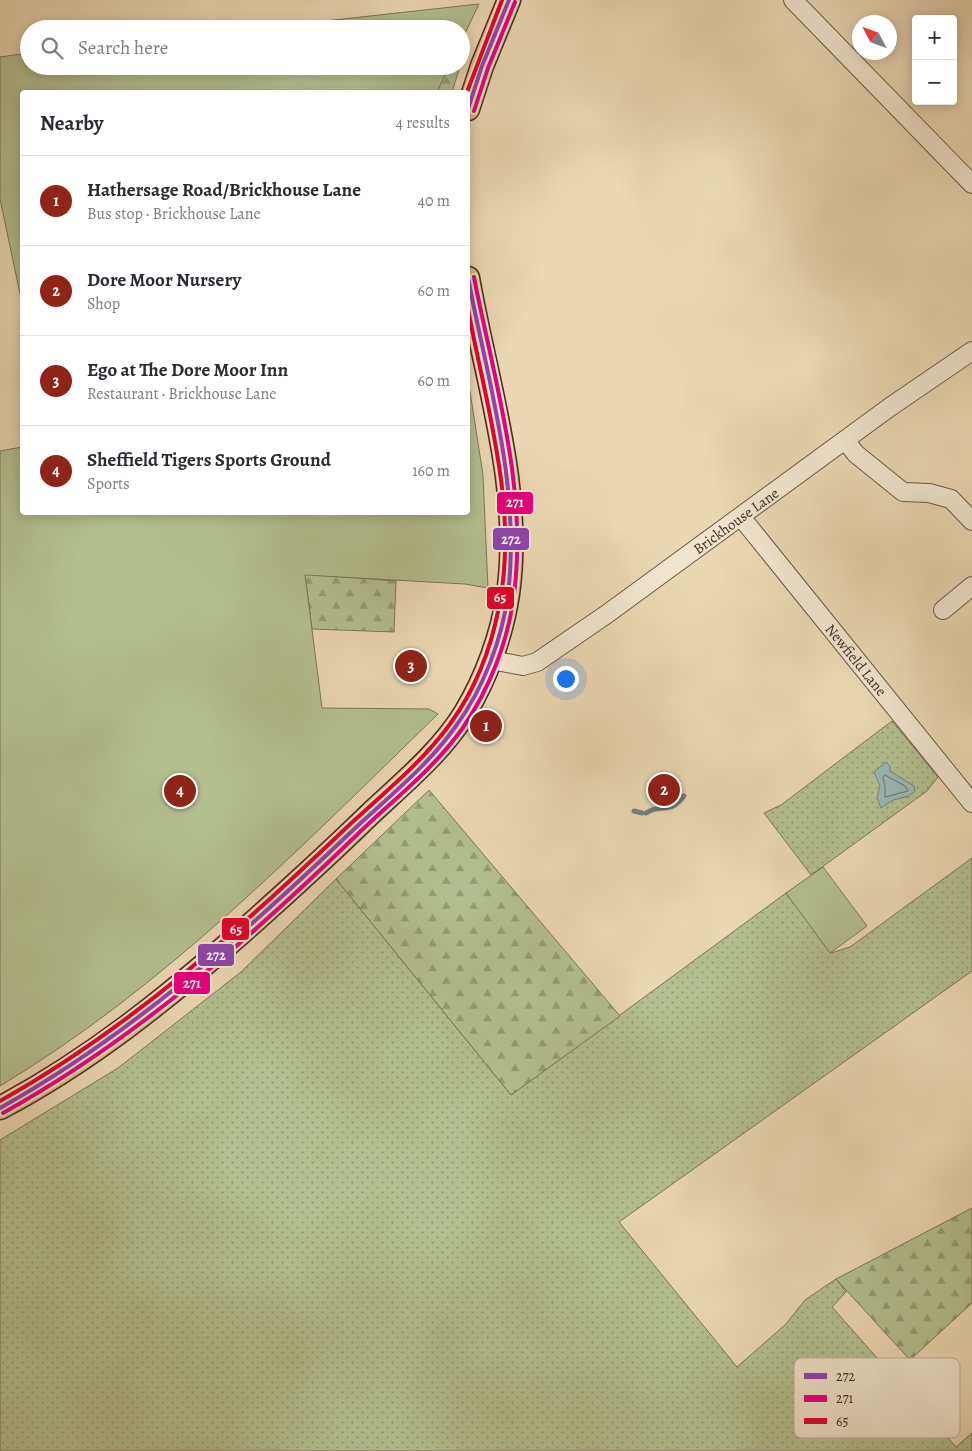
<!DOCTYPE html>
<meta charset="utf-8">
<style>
:root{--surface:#fff;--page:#f2f2f3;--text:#2b2b33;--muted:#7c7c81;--line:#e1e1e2;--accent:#8f2418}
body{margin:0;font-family:Alegreya,serif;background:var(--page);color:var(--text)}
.controls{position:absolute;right:15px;top:15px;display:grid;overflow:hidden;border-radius:5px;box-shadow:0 2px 12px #0003}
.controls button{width:45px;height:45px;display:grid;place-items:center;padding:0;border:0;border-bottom:1px solid var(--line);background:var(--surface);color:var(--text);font:25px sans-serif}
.compass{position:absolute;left:852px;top:15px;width:45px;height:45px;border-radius:50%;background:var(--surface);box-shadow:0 2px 12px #0003;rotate:311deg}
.you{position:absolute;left:565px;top:678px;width:18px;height:18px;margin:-12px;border:4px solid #fff;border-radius:50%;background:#1a73e8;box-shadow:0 0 0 8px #1a73e833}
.badge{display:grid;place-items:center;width:32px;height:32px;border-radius:50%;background:var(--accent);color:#fff;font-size:16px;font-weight:700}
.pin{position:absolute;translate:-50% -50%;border:2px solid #fff;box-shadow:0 1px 5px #0006}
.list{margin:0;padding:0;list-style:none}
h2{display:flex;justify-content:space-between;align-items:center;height:65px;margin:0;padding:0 20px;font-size:21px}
h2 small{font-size:16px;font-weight:400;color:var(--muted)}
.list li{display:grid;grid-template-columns:32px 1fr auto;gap:15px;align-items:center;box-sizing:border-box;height:90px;padding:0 20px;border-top:1px solid var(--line)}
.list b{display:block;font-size:19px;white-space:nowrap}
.list p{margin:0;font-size:16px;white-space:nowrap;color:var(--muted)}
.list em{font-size:16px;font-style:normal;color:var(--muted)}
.icon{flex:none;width:28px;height:28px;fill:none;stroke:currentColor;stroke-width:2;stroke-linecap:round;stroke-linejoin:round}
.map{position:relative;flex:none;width:972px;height:1451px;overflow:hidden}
.search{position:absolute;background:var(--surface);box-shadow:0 2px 12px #0003;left:20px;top:20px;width:450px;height:55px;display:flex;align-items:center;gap:12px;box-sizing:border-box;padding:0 18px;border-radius:28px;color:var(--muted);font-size:19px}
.panel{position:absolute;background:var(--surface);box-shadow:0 2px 12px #0003;left:20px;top:90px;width:450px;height:425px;border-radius:5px}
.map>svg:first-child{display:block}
.green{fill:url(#green-dots);stroke:#7a765a}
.forest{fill:url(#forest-firs);stroke:#7a765a}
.pitch{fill:#b3bf90;stroke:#7a765a}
.water{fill:#99b8b4;stroke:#76807b}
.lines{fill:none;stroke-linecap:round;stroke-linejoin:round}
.shore{stroke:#6d726c;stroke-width:1}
.stream{stroke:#76807b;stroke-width:5}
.minor-casing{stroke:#6c5848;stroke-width:20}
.major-casing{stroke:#412d25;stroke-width:25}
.minor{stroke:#f2e5ce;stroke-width:18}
.major{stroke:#e6bc7a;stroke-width:22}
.bus-1-casing{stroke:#f2e5ce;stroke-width:8}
.bus-2-casing{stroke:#f2e5ce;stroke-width:8}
.bus-3-casing{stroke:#f2e5ce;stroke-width:8}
.bus-1{stroke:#8e44ad;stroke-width:4}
.bus-2{stroke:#e5007d;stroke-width:4}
.bus-3{stroke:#e4002b;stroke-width:4}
.labels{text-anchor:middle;stroke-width:4;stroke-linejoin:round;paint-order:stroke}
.street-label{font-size:15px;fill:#412d25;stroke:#f2e5ce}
.key{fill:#f2e5ce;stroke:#bdae9b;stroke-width:1}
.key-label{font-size:14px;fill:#412d25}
.line-badge{stroke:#f2e5ce;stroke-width:2}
.badge-label{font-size:14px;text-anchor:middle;font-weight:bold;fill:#fff}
</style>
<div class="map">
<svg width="972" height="1451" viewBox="0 0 972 1451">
<defs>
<pattern id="green-dots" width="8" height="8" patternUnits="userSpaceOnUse" patternTransform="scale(1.25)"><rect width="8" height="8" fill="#b3bf90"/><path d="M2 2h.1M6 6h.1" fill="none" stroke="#939c75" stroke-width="1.8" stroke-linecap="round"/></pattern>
<pattern id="forest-firs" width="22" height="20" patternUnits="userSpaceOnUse" patternTransform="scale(1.25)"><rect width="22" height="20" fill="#b3bf90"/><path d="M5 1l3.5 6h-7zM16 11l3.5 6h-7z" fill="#939c75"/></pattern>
</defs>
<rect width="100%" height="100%" fill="#ebd7b3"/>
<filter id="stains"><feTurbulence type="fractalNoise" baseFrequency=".004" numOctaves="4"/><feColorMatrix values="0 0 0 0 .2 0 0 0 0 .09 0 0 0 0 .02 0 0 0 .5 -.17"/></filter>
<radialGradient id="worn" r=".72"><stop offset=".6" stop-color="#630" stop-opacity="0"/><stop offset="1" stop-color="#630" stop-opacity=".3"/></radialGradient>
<path class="green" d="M 892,721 L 938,777 L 927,791 L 811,875 L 764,813 L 781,805 Z
M 972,858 L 972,971 L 619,1222 L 737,1367 L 786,1324 L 805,1300 L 836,1279 L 846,1292 L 832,1307 L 956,1447 L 972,1433 L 972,1451 L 0,1451 L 0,1140 L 118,1068 L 241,972 L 336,879 L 511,1095 L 786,893 L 831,953 L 850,947 Z"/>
<path class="forest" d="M 436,66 L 460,66 L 452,92 L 423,92 Z
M 305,574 L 396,581 L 394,632 L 312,629 Z
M 429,790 L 620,1016 L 511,1095 L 336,879 Z
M 972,1208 L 972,1303 L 910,1360 L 836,1279 Z"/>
<path class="pitch" d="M 479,4 L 461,42 L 461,29 L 252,29 Z
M 29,53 L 29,66 L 449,66 L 437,92 L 22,92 L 22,303 L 0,199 L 0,57 Z
M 468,379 L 483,475 L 488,588 L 465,584 L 305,575 L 322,708 L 429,709 L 438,714 C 301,847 165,987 0,1086 L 0,451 L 22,447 L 22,512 L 468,512 Z
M 823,867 L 867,926 L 830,953 L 786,893 Z"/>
<path class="water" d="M 886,762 L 890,766 L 890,771 L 914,786 L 915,791 L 909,796 L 893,800 L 881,808 L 877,798 L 880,786 L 874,772 Z"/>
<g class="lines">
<path class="shore" d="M 885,775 L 905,786 L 908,791 L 885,797 L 885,786 L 883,778 Z
M 836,1372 L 849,1374 C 849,1387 831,1404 818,1402 L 816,1398 C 821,1387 824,1377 836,1372 Z"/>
<path class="stream" d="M 634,811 L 642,813
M 646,813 C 663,802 668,816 684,796"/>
<defs>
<path id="minor" d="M 793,0 L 972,184
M 845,440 L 856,454 L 903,492 L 929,493 L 951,499 L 972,521
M 741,517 L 972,803
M 943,610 L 972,586
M 491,660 L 523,666 L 537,662 L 607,614 L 890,407 L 972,351"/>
<path id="major" d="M 468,109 L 482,66 L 509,0
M 0,1108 C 89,1061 166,999 241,933 C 285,894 328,855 370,814 C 403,783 441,752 465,713 C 486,678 502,635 508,594 C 523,487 486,382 468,278"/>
</defs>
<use href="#minor" class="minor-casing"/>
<use href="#major" class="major-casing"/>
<use href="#minor" class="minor"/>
<use href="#major" class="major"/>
<defs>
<path id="bus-1" d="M 468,109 L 482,66 L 509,0
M 0,1108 C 131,1035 243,935 351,832 C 387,798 427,767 456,726 C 483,689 502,640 508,594 C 521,487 488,382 468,278"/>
<path id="bus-2" d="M 474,111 L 488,68 L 515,2
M 3,1113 C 138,1038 254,935 364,828 C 398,796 435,767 462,729 C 489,690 508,642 514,595 C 528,487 494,381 474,277"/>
<path id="bus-3" d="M 467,92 L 502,0
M 0,1101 C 129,1029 239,930 345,829 C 381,795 421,764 450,724 C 475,690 491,648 499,607 C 519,507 486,406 468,309"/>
</defs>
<use href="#bus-1" class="bus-1-casing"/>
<use href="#bus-2" class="bus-2-casing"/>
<use href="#bus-3" class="bus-3-casing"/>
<use href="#bus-1" class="bus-1"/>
<use href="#bus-2" class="bus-2"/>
<use href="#bus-3" class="bus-3"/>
</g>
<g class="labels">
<g class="street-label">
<text transform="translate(736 521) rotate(-36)" y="5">Brickhouse Lane</text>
<text transform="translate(856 660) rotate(51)" y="5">Newfield Lane</text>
</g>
</g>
<rect x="794" y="1358" width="166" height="80" rx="8" class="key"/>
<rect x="804" y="1373" width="23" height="6" fill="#8e44ad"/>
<rect x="804" y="1395" width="23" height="7" fill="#e5007d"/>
<rect x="804" y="1418" width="23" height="6" fill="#e4002b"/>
<g class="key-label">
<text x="836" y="1381">272</text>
<text x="836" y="1403">271</text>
<text x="836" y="1426">65</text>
</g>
<g class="line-badge">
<rect x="496" y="491" width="38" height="24" rx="5" fill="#e5007d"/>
<rect x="492" y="527" width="38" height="24" rx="5" fill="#8e44ad"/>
<rect x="486" y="586" width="29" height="24" rx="5" fill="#e4002b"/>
<rect x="221" y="917" width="29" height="24" rx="5" fill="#e4002b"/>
<rect x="197" y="943" width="38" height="24" rx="5" fill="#8e44ad"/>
<rect x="173" y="971" width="38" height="24" rx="5" fill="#e5007d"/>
</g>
<g class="badge-label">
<text x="515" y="507">271</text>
<text x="511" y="544">272</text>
<text x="500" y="602">65</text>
<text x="236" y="934">65</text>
<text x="216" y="960">272</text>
<text x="192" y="988">271</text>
</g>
<rect width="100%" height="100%" filter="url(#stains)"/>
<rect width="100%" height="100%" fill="url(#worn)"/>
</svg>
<div class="controls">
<button>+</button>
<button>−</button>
</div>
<svg class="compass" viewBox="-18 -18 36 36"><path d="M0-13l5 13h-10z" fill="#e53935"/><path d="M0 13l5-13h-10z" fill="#7c7c81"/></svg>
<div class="you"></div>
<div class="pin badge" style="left:486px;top:726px">1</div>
<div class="pin badge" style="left:664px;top:790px">2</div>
<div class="pin badge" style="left:411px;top:666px">3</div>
<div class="pin badge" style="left:180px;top:791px">4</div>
<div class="search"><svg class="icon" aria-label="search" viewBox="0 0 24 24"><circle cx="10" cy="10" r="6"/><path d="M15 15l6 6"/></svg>Search here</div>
<section class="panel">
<h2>Nearby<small>4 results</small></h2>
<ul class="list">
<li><span class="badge">1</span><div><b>Hathersage Road/Brickhouse Lane</b><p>Bus stop · Brickhouse Lane</p></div><em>40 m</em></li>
<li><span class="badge">2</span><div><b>Dore Moor Nursery</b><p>Shop</p></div><em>60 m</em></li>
<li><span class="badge">3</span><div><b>Ego at The Dore Moor Inn</b><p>Restaurant · Brickhouse Lane</p></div><em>60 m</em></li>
<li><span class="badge">4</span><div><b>Sheffield Tigers Sports Ground</b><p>Sports</p></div><em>160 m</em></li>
</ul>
</section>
</div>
